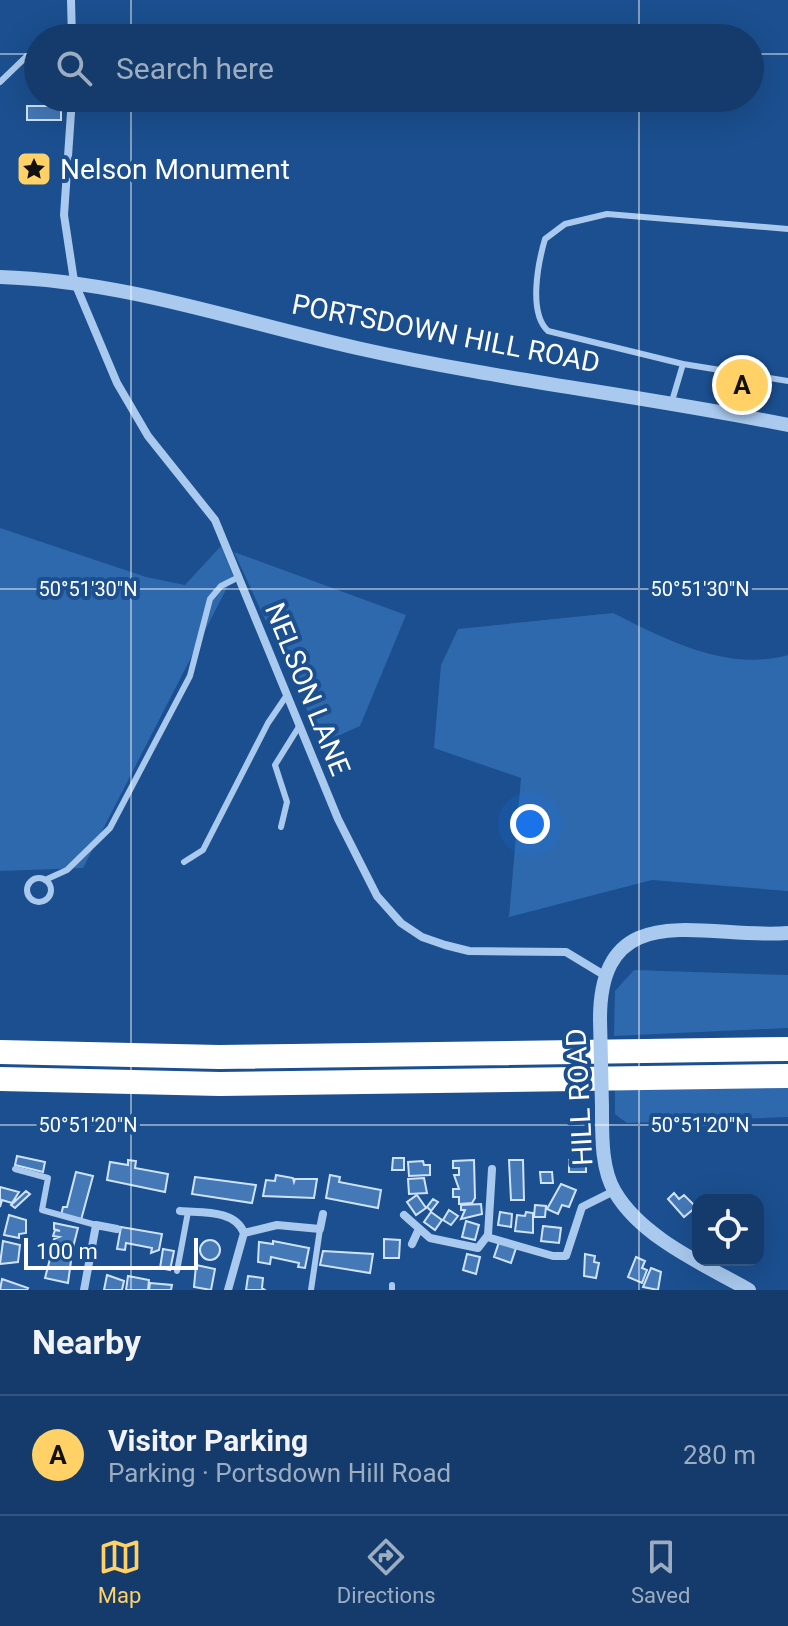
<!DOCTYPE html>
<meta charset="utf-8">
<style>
:root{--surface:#143b6b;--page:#214673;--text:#f1f3f6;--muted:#9dadc1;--line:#33557e;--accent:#ffd166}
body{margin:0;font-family:Roboto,sans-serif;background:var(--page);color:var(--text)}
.controls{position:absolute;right:24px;bottom:24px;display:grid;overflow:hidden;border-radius:16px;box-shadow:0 8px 32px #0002}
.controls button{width:72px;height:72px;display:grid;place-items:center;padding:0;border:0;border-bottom:2px solid var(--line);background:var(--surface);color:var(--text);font:40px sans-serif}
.scale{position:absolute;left:24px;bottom:20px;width:174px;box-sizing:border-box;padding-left:8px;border:4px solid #fff;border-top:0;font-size:22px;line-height:28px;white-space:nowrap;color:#fff;-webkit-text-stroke:6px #1b4f8f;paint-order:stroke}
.you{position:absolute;left:530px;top:824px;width:28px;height:28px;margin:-20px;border:6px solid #fff;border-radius:50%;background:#1a73e8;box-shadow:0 0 0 12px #1a73e833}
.badge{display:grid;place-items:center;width:52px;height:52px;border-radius:50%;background:var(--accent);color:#111;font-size:26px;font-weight:700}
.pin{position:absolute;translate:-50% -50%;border:4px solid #fff;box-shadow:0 2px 8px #0006}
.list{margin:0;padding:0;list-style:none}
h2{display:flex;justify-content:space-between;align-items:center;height:104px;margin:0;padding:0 32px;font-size:34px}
h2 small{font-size:26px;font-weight:400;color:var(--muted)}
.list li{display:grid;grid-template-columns:52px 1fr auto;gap:24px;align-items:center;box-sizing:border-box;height:120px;padding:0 32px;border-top:2px solid var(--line)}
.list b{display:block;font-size:30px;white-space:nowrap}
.list p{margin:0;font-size:26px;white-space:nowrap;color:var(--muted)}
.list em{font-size:26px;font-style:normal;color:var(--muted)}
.icon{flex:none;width:44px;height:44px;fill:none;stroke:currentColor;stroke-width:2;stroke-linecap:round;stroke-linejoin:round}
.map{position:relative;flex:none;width:788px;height:1290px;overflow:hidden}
.search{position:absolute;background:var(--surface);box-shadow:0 8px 32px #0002;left:24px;right:24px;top:24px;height:88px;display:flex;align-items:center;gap:20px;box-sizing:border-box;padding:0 28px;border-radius:44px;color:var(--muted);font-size:30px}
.sheet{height:224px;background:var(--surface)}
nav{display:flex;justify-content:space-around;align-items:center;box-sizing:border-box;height:112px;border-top:2px solid var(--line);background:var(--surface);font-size:22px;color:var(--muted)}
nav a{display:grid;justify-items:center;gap:4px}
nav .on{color:var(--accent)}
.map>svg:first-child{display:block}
.green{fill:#2e69ad}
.building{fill:#4478b7;stroke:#cfe3fa;stroke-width:2}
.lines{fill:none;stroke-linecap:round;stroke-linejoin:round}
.service{stroke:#a9c9ee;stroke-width:6}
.minor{stroke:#a9c9ee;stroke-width:8}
.tertiary{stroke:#a9c9ee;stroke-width:14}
.motorway{stroke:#fff;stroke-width:24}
.tertiary-bridge{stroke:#a9c9ee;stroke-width:14}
.ticks{fill:none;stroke:#fff;stroke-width:2;stroke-opacity:0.45}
.labels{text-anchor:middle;stroke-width:8;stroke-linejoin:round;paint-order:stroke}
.poi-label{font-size:28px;fill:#fff;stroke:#1b4f8f;text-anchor:start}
.street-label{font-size:28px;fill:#fff;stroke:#1b4f8f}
.ticks-label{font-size:20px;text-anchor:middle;fill:#fff;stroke:#1b4f8f;stroke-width:8;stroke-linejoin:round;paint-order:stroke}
</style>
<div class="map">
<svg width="788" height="1290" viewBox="0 0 788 1290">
<rect width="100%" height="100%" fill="#1b4f8f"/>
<path class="green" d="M 0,528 L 146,577 L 185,585 L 221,546 L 233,576 L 83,868 L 0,871 Z
M 234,552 L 406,615 L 360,726 L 322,743 Z
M 613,613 C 667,640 727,672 788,655 L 788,891 L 652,880 L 509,917 L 521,778 L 434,748 L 441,665 L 458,629 Z
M 634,970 L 788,975 L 788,1028 L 614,1036 L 615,991 Z
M 788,1087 L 788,1117 L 627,1123 L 615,1114 L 615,1089 Z"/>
<path class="building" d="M 27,106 L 61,106 L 61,120 L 27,120 Z
M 17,1156 L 45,1162 L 43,1172 L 15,1165 Z
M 393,1158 L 404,1158 L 404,1170 L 392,1170 Z
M 128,1160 L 136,1161 L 135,1168 L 168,1174 L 165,1192 L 107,1180 L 110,1162 L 128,1165 Z
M 474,1160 L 475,1198 L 472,1203 L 459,1204 L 459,1197 L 453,1197 L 453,1189 L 459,1189 L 454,1175 L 459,1175 L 459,1168 L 453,1168 L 453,1161 Z
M 509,1160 L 523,1160 L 524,1200 L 511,1200 Z
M 569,1160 L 586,1160 L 586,1172 L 569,1172 Z
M 423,1161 L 424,1165 L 430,1165 L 430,1175 L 409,1176 L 408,1162 Z
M 76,1172 L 93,1176 L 81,1220 L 61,1215 L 63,1207 L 67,1207 Z
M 540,1172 L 552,1172 L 553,1183 L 541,1183 Z
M 276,1175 L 293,1178 L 294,1182 L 295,1179 L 317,1179 L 314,1198 L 263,1196 L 266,1180 L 275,1181 Z
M 330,1175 L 340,1177 L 339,1182 L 381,1190 L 378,1208 L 326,1198 Z
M 195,1177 L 256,1185 L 252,1203 L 192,1194 Z
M 424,1178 L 427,1193 L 409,1194 L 408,1179 Z
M 561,1184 L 576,1190 L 569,1207 L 562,1205 L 558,1214 L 547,1209 Z
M 0,1187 L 19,1192 L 12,1203 L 2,1200 L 0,1207 Z
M 26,1191 L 30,1194 L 15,1208 L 11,1205 Z
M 674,1193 L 679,1199 L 684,1195 L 696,1207 L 684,1217 L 668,1199 Z
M 417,1195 L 426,1208 L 416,1215 L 407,1202 Z
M 433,1199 L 438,1202 L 431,1211 L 427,1207 Z
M 481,1204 L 482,1214 L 461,1219 L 465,1210 L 461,1210 L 461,1205 Z
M 535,1205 L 546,1206 L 545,1217 L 534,1217 Z
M 449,1210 L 458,1216 L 451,1225 L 443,1220 Z
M 431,1212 L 442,1220 L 435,1230 L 424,1222 Z
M 500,1212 L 512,1214 L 511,1227 L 498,1225 Z
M 526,1212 L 533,1213 L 533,1233 L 515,1231 L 517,1215 L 525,1216 Z
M 9,1215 L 26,1220 L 26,1233 L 19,1234 L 19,1238 L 4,1235 Z
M 466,1221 L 479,1225 L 475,1240 L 462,1237 Z
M 54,1223 L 78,1228 L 70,1259 L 50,1255 L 54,1239 L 59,1237 L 53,1236 L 55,1230 L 60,1231 L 54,1229 Z
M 543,1226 L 561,1228 L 559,1243 L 541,1241 Z
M 121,1227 L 162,1234 L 159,1250 L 151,1253 L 152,1248 L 126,1243 L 125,1250 L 117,1249 Z
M 384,1239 L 400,1240 L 399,1258 L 384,1258 Z
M200 1250a10 10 0 1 1 20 0a10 10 0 1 1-20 0Z
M 3,1241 L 20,1245 L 18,1262 L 0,1264 Z
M 273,1241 L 309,1248 L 305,1268 L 298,1267 L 299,1263 L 271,1257 L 270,1264 L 258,1262 L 259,1242 L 273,1244 Z
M 499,1242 L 516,1248 L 511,1263 L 494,1257 Z
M 163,1249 L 174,1251 L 170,1270 L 160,1268 Z
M 323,1251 L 373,1254 L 370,1273 L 320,1265 Z
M 467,1254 L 480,1257 L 476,1274 L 463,1270 Z
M 585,1254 L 595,1256 L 594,1262 L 599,1263 L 596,1278 L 584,1276 Z
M 51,1255 L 71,1261 L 68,1283 L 45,1278 Z
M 636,1257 L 645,1261 L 642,1268 L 647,1270 L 642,1283 L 628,1277 Z
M 196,1265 L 215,1269 L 211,1290 L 194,1287 Z
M 651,1268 L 661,1272 L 658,1290 L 643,1287 Z
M 107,1275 L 124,1281 L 122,1290 L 104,1290 Z
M 128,1276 L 149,1280 L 148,1290 L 126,1290 Z
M 248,1276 L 263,1278 L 262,1288 L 265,1290 L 246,1290 Z
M 2,1279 L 28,1288 L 27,1290 L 0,1290 Z
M 150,1283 L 172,1285 L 171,1290 L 149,1290 Z"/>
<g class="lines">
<path class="service" d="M 0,82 L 27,56 L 38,53
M 683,364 L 548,331 C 528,313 538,263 545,239 L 565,224 L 607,214 L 788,229
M 672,401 L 683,364 L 788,381
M 281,827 L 287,802 L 275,765 L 300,725
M 184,862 L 203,850 L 268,723 L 287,695
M27 890a12 12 0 1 1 24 0a12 12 0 1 1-24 0Z
M 45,880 L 67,870 L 110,828 L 190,676 L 210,599 L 221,586 L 239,577
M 15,1169 L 48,1178 L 42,1210 L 96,1225
M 177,1271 L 188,1212
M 311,1290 L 320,1229
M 392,1290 L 392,1285"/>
<path class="minor" d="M 71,0 L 72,38
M 72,98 L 64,215 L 74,281 L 117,383 L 148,436 L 215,520 L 338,819 L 377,896 L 401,923 L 422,937 L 445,945 L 469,951 L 566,952 L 604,975
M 180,1211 C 201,1213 235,1209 244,1233
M 404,1215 L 430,1238 L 478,1248 L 488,1235 L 492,1169
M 487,1237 L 553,1256 L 566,1256 L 582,1207 L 614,1191
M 412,1244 L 418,1231
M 84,1290 L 96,1225 L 117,1229
M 228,1290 L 244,1233 L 277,1225 L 320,1229 L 323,1214"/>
<path class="tertiary" d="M 0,277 C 126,281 236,321 357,348 C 499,380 645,396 788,425
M 600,1019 C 600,893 706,940 788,933
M 602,1107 C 602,1134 601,1169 615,1192 C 642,1238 705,1265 749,1290"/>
<path class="motorway" d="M 0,1052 L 219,1057 L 788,1049
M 0,1079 L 220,1084 L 788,1076"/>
<path class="tertiary-bridge" d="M 600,1019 L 602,1107"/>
</g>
<path class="ticks" d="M 131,0 L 131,38M 639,0 L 639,38M 0,54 L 38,54M 750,54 L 788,54M 131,98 L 131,1290M 639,98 L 639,1290M 0,589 L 788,589M 0,1125 L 788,1125"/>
<defs>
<symbol id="sight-square" viewBox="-11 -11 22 22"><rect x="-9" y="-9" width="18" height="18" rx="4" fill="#ffd166" stroke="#1b4f8f"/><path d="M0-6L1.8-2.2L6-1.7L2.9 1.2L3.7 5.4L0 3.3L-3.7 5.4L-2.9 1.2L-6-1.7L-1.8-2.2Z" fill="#111"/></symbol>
</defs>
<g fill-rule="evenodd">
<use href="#sight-square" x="14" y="149" width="40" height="40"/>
</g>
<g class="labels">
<g class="poi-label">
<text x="60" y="179">Nelson Monument</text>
</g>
<g class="street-label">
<text transform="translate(446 333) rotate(11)" y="10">PORTSDOWN HILL ROAD</text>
<text transform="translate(308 689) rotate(68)" y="10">NELSON LANE</text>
<text transform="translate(579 1097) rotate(-93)" y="10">HILL ROAD</text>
</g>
</g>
<g class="ticks-label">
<text x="88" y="596">50°51'30"N</text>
<text x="700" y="596">50°51'30"N</text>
<text x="88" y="1132">50°51'20"N</text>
<text x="700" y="1132">50°51'20"N</text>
</g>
</svg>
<div class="controls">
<button><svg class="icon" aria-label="locate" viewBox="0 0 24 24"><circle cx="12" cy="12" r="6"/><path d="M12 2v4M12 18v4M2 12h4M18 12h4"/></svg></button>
</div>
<div class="scale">100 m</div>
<div class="you"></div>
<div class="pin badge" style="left:742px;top:385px">A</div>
<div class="search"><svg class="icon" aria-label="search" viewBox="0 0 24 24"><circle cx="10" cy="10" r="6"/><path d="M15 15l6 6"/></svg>Search here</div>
</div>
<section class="sheet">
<h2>Nearby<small></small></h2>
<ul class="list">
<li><span class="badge">A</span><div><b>Visitor Parking</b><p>Parking · Portsdown Hill Road</p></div><em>280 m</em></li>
</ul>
</section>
<nav>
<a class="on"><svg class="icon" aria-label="map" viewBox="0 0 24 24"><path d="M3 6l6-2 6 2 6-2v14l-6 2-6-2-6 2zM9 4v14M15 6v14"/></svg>Map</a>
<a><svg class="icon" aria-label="directions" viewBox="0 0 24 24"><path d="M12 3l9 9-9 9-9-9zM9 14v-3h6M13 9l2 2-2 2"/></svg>Directions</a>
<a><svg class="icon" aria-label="saved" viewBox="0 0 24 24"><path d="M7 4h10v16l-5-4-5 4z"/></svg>Saved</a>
</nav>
